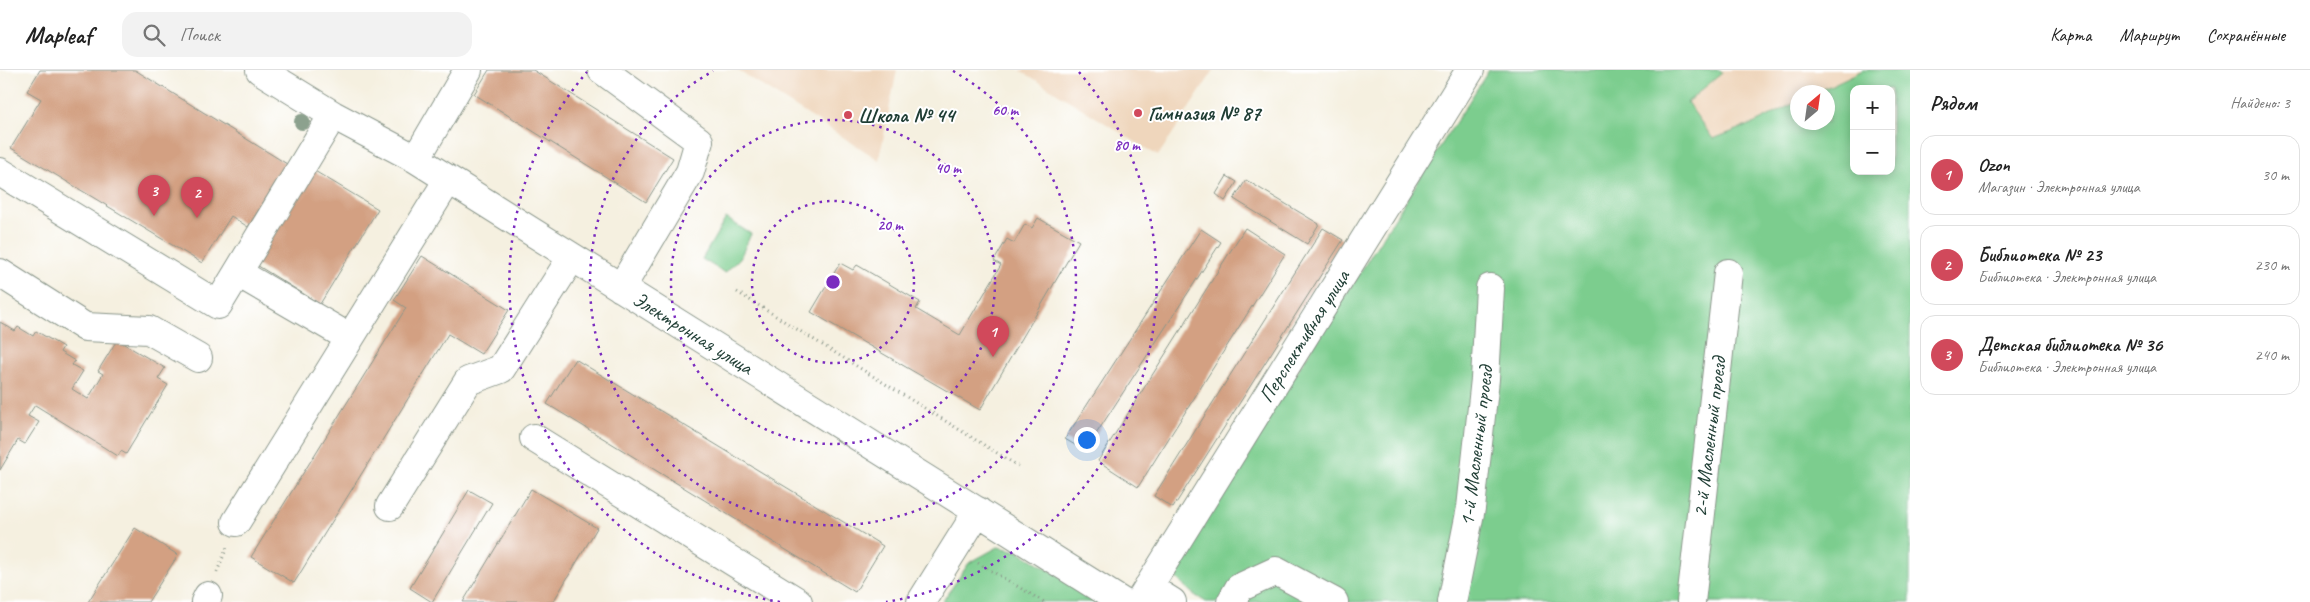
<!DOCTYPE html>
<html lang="ru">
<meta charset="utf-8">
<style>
:root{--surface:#fff;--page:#f2f2f2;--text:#222;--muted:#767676;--line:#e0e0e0;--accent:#d1495b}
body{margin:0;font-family:Caveat,sans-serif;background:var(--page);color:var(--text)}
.controls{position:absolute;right:15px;top:15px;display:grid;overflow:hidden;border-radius:10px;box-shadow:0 2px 12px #0003}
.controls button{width:45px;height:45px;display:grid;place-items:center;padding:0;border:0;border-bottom:1px solid var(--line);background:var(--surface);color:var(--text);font:25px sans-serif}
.compass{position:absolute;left:1790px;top:15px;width:45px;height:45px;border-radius:50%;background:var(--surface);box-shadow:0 2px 12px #0003;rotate:29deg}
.you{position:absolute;left:1086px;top:369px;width:18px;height:18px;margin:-12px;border:4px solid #fff;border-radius:50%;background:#1a73e8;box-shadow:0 0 0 8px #1a73e833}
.badge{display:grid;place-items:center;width:32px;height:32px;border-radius:50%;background:var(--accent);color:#fff;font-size:16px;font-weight:700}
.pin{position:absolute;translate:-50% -41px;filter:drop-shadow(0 1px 2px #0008)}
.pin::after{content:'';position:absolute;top:26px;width:18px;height:15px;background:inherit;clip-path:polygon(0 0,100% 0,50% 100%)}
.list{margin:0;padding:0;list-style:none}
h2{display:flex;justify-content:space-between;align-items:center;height:65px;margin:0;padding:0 20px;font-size:21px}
h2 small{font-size:16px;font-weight:400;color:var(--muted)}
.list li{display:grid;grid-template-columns:32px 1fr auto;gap:15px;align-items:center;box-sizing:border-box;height:80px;margin:0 10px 10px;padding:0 10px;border:1px solid var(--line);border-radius:15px}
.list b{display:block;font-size:19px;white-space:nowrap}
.list p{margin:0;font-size:16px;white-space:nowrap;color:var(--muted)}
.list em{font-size:16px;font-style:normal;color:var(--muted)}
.icon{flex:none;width:28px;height:28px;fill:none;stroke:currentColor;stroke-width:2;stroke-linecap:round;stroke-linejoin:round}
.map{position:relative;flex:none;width:1910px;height:532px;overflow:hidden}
header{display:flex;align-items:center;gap:30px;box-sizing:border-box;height:70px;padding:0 25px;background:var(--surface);border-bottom:1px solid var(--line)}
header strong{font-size:24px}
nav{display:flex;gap:28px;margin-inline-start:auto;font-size:18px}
.search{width:350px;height:45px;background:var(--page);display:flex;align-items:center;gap:12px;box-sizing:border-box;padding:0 18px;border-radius:15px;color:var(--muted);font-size:19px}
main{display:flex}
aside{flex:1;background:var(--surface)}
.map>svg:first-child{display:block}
.built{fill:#efd6bc}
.green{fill:#7ccd8e;stroke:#4e8561;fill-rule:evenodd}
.building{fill:#d3a082}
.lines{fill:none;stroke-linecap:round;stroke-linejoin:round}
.minor-casing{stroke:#8a968a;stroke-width:30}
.path{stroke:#8a968a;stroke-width:3;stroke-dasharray:1 4;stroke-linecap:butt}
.minor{stroke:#fff;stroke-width:28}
.tree{fill:#8ca18e}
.ring{fill:none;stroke:#7b2cbf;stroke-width:2.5;stroke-dasharray:2.5 5}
.poi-dot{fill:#d1495b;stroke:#fff;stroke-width:2}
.labels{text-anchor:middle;stroke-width:4;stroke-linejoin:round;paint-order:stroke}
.poi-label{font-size:21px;font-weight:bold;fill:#1f3d34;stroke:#fff;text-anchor:start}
.street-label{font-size:21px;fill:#1f3d34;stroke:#fff}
.centre{fill:#7b2cbf;stroke:#fff;stroke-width:2.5}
.ring-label{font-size:15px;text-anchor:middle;font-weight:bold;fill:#7b2cbf;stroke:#fff;stroke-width:4;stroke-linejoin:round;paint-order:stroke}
</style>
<header>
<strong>Mapleaf</strong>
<div class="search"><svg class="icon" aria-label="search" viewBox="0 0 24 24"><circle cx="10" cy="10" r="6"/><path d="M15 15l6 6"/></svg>Поиск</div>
<nav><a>Карта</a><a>Маршрут</a><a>Сохранённые</a></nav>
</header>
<main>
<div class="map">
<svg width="1910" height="532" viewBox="0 0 1910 532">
<rect width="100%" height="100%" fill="#fff"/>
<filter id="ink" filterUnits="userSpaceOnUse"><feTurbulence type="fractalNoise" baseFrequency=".02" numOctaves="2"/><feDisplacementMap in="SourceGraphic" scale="10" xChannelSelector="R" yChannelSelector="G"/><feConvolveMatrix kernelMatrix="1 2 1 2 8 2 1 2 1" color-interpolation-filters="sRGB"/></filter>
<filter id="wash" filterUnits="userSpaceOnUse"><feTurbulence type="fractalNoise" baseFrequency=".0096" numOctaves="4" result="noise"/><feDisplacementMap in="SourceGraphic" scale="20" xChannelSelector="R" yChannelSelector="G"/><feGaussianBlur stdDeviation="1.12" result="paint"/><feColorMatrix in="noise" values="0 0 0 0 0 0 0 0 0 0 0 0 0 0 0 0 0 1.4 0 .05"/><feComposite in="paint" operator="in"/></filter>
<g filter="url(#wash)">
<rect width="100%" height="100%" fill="#f5f0e0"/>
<path class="built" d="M 737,0 L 897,0 L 879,90 Z
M 1020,0 L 1214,0 L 1158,86 Z
M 1720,0 L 1863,0 L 1817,22 L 1798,22 L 1797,32 L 1755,53 L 1713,69 L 1687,32 L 1722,3 Z"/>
<path class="green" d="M 1489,0 L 1720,0 L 1722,3 L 1687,32 L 1713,69 L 1755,53 L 1797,32 L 1798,52 L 1828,52 L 1828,22 L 1817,22 L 1863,0 L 1910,0 L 1910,532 L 1206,532 L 1193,524 L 1175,507 L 1180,485 ZM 1854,19 L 1891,19 L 1891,101 L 1854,101 Z
M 726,148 L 751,164 L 740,188 L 725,203 L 702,189 Z
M 998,477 L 1018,481 L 1102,532 L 942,532 L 969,493 Z"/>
<g id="blocks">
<path class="building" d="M 40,0 L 135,0 L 287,94 L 248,157 L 231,146 L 202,193 L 11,78 L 41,29 L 27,21 Z
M 489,0 L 533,0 L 673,88 L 646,132 L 474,24 Z
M 313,100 L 378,139 L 320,234 L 255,194 Z
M 1227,106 L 1237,112 L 1225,131 L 1216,124 Z
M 1246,110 L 1319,154 L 1307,174 L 1234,129 Z
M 1038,148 L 1079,171 L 980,340 L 811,242 L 840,193 L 853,200 L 857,195 L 920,232 L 916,239 L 960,265 L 1001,195 L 994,191 L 1007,169 L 1014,173 L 1025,154 L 1032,158 Z
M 1245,158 L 1285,184 L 1138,417 L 1098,391 Z
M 1323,158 L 1343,170 L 1173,438 L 1154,426 Z
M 1201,159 L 1221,172 L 1085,381 L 1065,369 Z
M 422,186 L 509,240 L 481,284 L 448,264 L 294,513 L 251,487 L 406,238 L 394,230 Z
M 0,252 L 15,261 L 18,257 L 33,266 L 36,261 L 63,277 L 60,282 L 75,291 L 72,295 L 83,301 L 72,319 L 88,329 L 103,304 L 98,301 L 117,270 L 165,298 L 158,309 L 168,315 L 126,384 L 121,381 L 118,386 L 35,335 L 28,346 L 39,352 L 25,374 L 18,370 L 0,400 Z
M 575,289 L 883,476 L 855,522 L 547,334 Z
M 531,419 L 597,458 L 553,532 L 463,532 Z
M 469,420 L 492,433 L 432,532 L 410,518 Z
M 135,458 L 178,485 L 148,532 L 88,532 Z"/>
</g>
</g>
<g filter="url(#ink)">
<use href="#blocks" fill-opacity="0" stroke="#8a968a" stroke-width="1"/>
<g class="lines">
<defs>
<path id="minor" d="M 260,0 L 333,45 L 416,89 L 1122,532
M 602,0 L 699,71 L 690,102 L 621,218
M 416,89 L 468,0
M 0,102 L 218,235 L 333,45
M 0,203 L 85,257 L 149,260 L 198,288
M 238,203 L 350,268
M 534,368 L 798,532
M 390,436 L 468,311 L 501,299 L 572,187
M 236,452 L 448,110
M 1148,517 L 1172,532
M 205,532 L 208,526
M 921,532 L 978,441
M 1139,532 L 1470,0
M 1231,532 L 1239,518 L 1276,501 L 1334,532
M 1452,532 L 1471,438 L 1485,309 L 1490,218
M 1691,532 L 1728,203"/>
</defs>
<use href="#minor" class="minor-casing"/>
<path class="path" d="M 737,222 L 1018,396
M 978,493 L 1044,532
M 217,502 L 227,477"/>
<use href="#minor" class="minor"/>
</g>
<circle class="tree" cx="302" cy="52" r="8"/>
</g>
<g class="ring">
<circle cx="833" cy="212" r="81"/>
<circle cx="833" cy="212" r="162"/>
<path d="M953 1A243 243 0 1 1 713 1"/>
<path d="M780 532A324 324 0 0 1 587 2M1079 2A324 324 0 0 1 886 532"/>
</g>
<g class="poi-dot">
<circle cx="1138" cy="43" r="5"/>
<circle cx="848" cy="45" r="5"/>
</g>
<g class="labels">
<g class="poi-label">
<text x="1148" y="50">Гимназия № 87</text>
<text x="858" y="52">Школа № 44</text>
</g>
<g class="street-label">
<text transform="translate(693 263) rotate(32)" y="7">Электронная улица</text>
<text transform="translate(1304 266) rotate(-58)" y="7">Перспективная улица</text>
<text transform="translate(1709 367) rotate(-83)" y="7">2-й Масленный проезд</text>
<text transform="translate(1476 376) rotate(-83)" y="7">1-й Масленный проезд</text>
</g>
</g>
<circle cx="833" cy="212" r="8" class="centre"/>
<g class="ring-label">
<text x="1005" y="45">60 m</text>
<text x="1127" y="80">80 m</text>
<text x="948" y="103">40 m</text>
<text x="890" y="160">20 m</text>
</g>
</svg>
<div class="controls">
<button>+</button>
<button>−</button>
</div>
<svg class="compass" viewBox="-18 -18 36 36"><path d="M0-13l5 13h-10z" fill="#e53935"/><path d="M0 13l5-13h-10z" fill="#767676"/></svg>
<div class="you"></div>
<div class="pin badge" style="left:993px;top:287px">1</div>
<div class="pin badge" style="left:197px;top:148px">2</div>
<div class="pin badge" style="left:154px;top:146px">3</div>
</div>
<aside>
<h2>Рядом<small>Найдено: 3</small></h2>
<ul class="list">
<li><span class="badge">1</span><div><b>Ozon</b><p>Магазин · Электронная улица</p></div><em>30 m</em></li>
<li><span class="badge">2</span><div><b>Библиотека № 23</b><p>Библиотека · Электронная улица</p></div><em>230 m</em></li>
<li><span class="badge">3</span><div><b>Детская библиотека № 36</b><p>Библиотека · Электронная улица</p></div><em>240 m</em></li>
</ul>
</aside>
</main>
